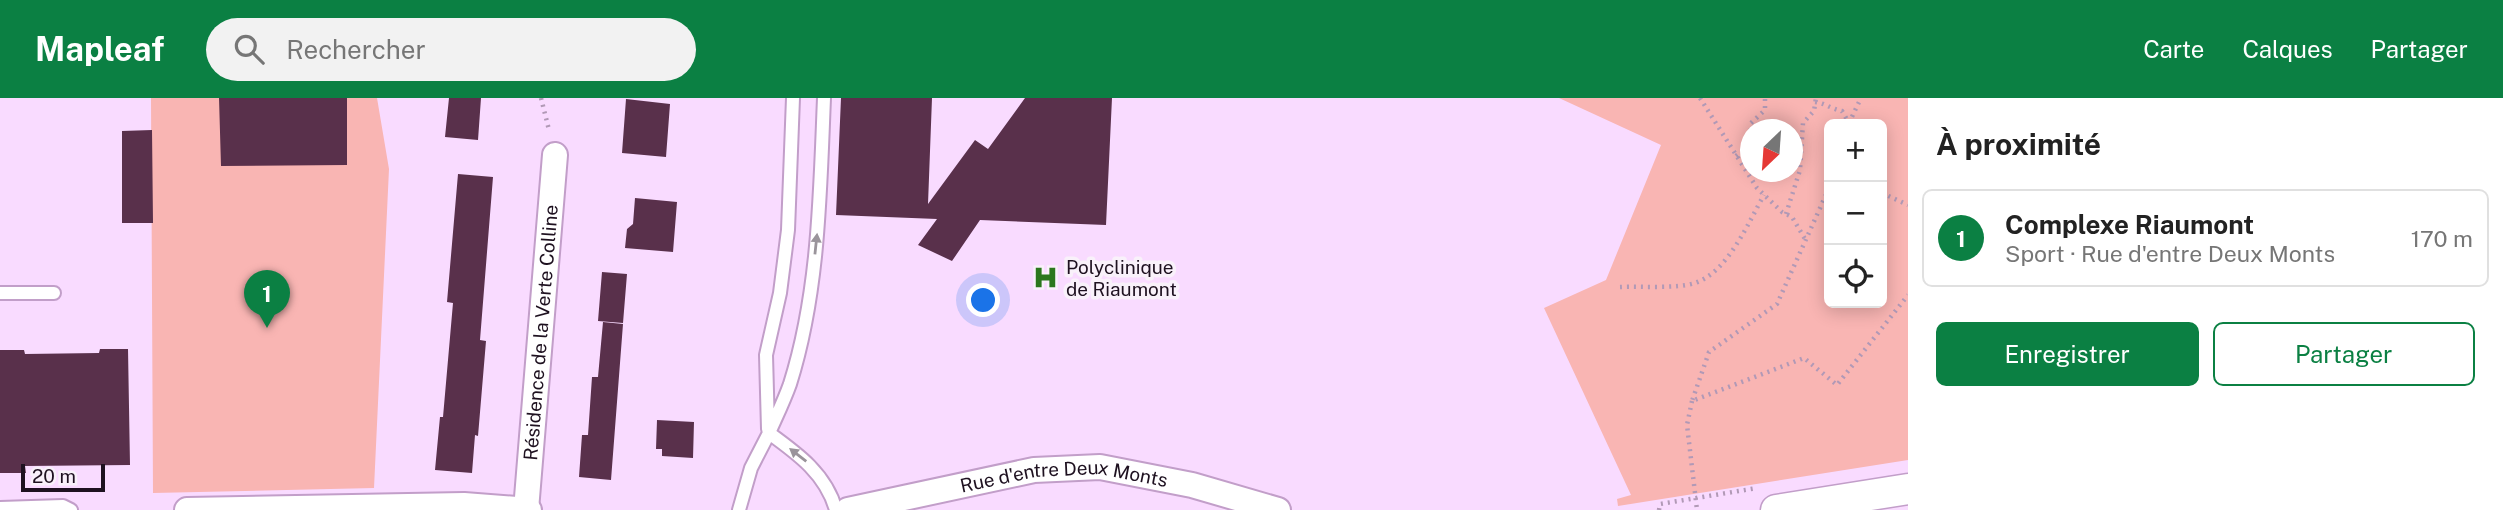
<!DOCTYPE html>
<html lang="fr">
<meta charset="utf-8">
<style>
:root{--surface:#fff;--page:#f2f2f2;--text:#222;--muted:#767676;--line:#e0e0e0;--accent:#0b8043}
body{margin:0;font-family:"Public Sans",sans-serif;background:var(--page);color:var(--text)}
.controls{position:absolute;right:21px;top:21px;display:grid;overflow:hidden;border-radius:10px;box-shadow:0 4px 18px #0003}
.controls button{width:63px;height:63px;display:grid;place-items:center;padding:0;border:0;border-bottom:2px solid var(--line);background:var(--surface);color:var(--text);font:35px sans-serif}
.compass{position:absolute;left:1740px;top:21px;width:63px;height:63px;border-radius:50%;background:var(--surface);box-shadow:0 4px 18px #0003;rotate:205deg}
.scale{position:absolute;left:21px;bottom:18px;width:84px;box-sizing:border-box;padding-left:7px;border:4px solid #1e1120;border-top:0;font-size:19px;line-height:24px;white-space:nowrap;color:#1e1120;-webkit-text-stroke:5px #f9f1fa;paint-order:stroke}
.you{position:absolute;left:984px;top:203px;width:24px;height:24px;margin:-18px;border:5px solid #fff;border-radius:50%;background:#1a73e8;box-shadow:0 0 0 10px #1a73e833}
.badge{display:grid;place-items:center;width:46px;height:46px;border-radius:50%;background:var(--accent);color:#fff;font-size:23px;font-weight:700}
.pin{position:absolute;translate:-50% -58px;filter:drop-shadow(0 2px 4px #0008)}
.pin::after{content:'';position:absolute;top:37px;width:24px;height:21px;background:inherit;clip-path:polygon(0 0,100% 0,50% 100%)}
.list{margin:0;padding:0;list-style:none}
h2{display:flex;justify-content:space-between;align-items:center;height:91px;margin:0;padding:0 28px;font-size:30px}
h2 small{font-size:23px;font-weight:400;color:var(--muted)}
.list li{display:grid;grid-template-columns:46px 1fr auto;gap:21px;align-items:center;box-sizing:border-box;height:98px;margin:0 14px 14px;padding:0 14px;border:2px solid var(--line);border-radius:10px}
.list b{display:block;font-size:26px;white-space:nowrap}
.list p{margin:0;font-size:23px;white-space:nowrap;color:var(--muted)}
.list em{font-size:23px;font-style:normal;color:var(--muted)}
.actions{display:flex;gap:14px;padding:21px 28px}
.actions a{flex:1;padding:16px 0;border:2px solid var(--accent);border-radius:10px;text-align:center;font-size:24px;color:var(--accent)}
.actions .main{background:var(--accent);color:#fff}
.icon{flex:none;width:38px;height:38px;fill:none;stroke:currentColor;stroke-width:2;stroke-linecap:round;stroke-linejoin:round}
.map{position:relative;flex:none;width:1908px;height:412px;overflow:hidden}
header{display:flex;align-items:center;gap:42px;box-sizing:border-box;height:98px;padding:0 35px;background:var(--accent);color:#fff}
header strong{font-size:33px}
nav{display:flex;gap:38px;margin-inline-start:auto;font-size:24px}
.search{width:490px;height:63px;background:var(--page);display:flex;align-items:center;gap:18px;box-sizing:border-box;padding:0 24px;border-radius:38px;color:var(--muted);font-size:26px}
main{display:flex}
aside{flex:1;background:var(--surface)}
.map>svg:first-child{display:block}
.green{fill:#f9b5b3;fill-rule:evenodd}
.building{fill:#59304b}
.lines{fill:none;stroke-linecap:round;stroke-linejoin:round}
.service-casing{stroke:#c29ec9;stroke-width:16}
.minor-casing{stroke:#c29ec9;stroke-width:28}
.tertiary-casing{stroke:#c29ec9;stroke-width:33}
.path{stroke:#b199b6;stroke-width:4.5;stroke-dasharray:2 5;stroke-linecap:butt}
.service{stroke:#fff;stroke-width:12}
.minor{stroke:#fff;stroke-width:24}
.tertiary{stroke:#fff;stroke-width:30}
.oneway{fill:#9a949b}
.labels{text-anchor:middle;stroke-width:7;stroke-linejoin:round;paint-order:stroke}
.poi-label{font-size:19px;fill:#1e1120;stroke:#f9f1fa;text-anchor:start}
.street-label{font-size:19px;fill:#1e1120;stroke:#f9f1fa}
</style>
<header>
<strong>Mapleaf</strong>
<div class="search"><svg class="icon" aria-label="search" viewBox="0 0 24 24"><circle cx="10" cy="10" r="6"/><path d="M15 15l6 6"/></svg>Rechercher</div>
<nav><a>Carte</a><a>Calques</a><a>Partager</a></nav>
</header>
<main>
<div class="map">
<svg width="1908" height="412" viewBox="0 0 1908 412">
<rect width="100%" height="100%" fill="#f9dbff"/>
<path class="green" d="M 151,0 L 377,0 L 389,71 L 374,390 L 153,395 Z
M 1559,0 L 1908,0 L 1908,362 L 1618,408 L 1617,401 L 1631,397 L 1544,210 L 1606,182 L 1661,47 ZM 1882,26 L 1882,205 L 1829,205 L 1829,26 ZM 1750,32 L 1792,32 L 1792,74 L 1750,74 Z"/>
<path class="building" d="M 219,0 L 347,0 L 347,67 L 221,68 Z
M 449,0 L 481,0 L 478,42 L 445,39 Z
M 841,0 L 932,0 L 928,106 L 975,42 L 988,51 L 1025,0 L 1112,0 L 1106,127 L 980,122 L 952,163 L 918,147 L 937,121 L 836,117 Z
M 626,1 L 670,6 L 666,59 L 622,55 Z
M 152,32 L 153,125 L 122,125 L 122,33 Z
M 458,76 L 493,79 L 480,242 L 486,243 L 478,338 L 475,337 L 472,375 L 435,372 L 440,319 L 443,319 L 453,205 L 447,204 Z
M 635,100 L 677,104 L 673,154 L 625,150 L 627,131 L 633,126 Z
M 602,174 L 627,176 L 623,225 L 598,223 Z
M 603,224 L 623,226 L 611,382 L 579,379 L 582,337 L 588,337 L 592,279 L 598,279 Z
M 100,251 L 128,251 L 130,367 L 25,368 L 26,375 L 0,375 L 0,252 L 24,252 L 25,256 L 99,255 Z
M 657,322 L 694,324 L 693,360 L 662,358 L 662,351 L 656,351 Z"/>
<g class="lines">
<defs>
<path id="service" d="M 0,195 L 54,195
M 768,331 L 766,257 L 780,195 L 788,132 L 793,0
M 769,335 C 776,319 784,303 790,286 C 819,194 820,96 824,0
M 0,410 L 63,408 L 71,412
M 739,412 L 751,370 L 769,335 C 798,356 826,376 836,412"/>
<g id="minor">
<path d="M 187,412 L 464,407 L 529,412"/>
<path id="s1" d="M 526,412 L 555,57"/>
<path id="s2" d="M 848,412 L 1034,372 L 1100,369 L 1192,387 L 1278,412"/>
</g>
<path id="tertiary" d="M 1776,412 L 1908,391"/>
</defs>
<use href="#service" class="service-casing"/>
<use href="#minor" class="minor-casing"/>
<use href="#tertiary" class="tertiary-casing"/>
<path class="path" d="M 541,0 L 549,32
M 1700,0 L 1757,90 L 1782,114 L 1792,119 L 1805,141
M 1815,4 C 1825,5 1831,11 1842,13 L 1849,25
M 1849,25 L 1861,0
M 1751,32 L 1751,25 L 1765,12 L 1765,0
M 1736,58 L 1748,48 L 1750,32
M 1829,90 L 1777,206 L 1709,254 L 1692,303 L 1804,260 L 1837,287 L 1908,197
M 1882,95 L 1908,107
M 1786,116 L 1800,72 L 1803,25 L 1814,13 L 1816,0
M 1620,189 C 1642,188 1675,191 1695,185 C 1728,174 1748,125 1764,97
M 1692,303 L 1687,327 L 1697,412
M 1659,412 L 1660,406 L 1757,390"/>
<use href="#service" class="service"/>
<use href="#minor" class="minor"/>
<use href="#tertiary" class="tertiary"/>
</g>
<defs><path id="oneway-solid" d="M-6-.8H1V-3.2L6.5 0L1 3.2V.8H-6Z" transform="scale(1.75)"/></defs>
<g class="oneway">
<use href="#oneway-solid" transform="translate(816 146) rotate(-84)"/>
<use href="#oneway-solid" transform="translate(798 357) rotate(-142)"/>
</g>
<defs>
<symbol id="hospital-bare" viewBox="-9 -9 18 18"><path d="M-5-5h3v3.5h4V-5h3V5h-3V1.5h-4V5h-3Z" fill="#2b771d" stroke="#f9f1fa" stroke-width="2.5" paint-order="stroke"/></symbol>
</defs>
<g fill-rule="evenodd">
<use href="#hospital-bare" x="1028" y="162" width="35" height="35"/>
</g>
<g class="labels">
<g class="poi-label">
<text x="1066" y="176">Polyclinique<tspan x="1066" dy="22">de Riaumont</tspan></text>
</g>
<g class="street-label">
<text dy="7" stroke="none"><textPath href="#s1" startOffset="178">Résidence de la Verte Colline</textPath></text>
<text dy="7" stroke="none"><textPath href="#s2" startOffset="220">Rue d'entre Deux Monts</textPath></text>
</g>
</g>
</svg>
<div class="controls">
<button>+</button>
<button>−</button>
<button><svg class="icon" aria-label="locate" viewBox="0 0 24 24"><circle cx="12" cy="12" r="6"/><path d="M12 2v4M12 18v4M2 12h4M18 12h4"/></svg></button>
</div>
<svg class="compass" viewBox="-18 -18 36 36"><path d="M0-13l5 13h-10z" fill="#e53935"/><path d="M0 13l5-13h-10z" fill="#767676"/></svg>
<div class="scale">20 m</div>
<div class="you"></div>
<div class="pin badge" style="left:267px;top:230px">1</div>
</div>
<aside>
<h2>À proximité<small></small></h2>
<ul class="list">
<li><span class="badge">1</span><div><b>Complexe Riaumont</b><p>Sport · Rue d'entre Deux Monts</p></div><em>170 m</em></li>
</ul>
<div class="actions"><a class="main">Enregistrer</a><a>Partager</a></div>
</aside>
</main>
